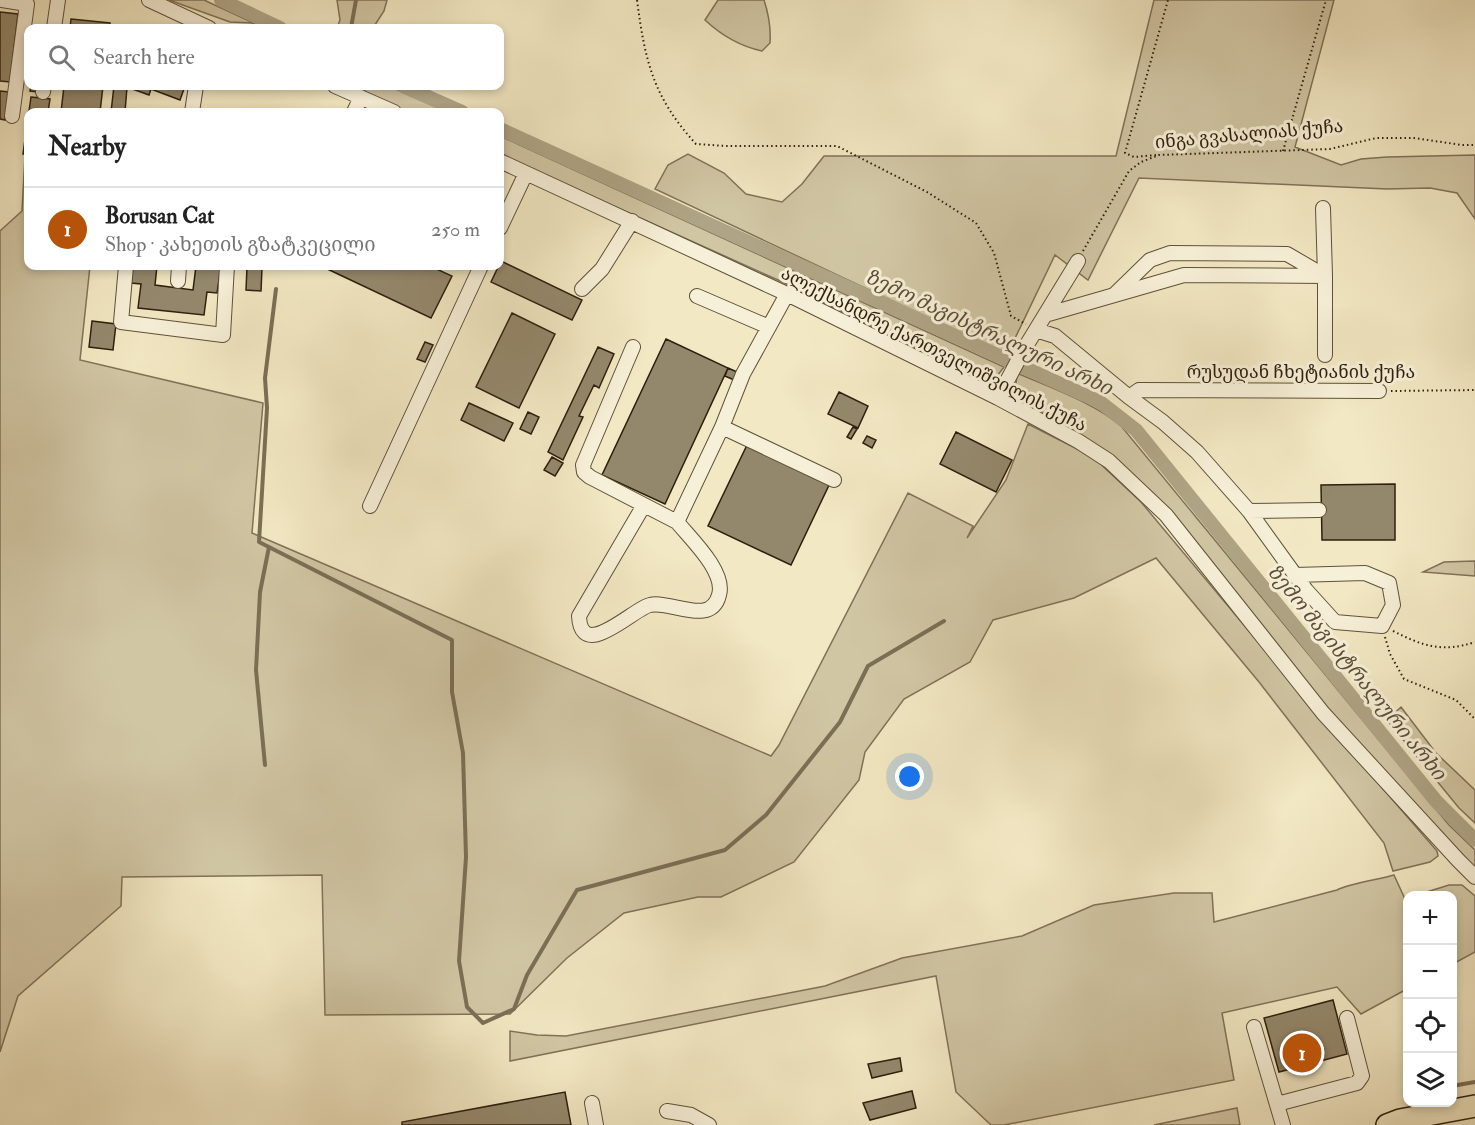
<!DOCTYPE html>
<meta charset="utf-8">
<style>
:root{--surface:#fff;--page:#f6f6f6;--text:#222;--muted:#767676;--line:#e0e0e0;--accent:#b45309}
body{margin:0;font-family:"IM FELL Double Pica","Noto Serif Georgian",serif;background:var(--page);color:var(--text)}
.controls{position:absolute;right:18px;bottom:18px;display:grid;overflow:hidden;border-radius:12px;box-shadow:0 3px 9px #0003}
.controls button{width:54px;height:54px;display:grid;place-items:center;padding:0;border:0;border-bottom:2px solid var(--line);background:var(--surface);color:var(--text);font:30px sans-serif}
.you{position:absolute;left:910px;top:777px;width:21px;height:21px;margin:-15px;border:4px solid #fff;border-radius:50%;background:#1a73e8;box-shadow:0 0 0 9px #1a73e833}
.badge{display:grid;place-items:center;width:39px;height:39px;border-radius:50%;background:var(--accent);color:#fff;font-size:20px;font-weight:700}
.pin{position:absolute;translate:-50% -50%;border:3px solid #fff;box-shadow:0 2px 6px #0006}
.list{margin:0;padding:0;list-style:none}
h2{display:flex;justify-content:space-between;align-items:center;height:78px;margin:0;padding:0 24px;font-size:26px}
h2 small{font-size:20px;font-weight:400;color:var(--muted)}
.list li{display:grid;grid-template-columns:39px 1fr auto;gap:18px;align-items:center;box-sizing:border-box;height:84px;padding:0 24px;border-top:2px solid var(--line)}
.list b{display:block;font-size:22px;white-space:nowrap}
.list p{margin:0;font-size:20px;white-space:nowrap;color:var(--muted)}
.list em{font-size:20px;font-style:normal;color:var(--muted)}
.icon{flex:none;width:33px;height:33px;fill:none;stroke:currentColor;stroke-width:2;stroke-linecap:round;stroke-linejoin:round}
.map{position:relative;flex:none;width:1475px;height:1125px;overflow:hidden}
.search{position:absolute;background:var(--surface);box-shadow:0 3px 9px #0003;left:24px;top:24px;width:480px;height:66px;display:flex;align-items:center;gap:15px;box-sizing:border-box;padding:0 21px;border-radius:12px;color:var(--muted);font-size:22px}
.panel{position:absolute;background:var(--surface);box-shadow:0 3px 9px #0003;left:24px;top:108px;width:480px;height:162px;border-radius:12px}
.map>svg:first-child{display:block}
.green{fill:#d1c6a4;stroke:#807258;stroke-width:1.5}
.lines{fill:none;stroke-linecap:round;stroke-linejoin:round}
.stream{stroke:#7b6f55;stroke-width:4}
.canal{stroke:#afa485;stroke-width:14}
.building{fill:#94886c;stroke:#2e1f0d;stroke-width:1.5}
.minor-casing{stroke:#5f513a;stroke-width:16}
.highway-casing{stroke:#2e1f0d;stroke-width:24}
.path{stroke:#2e1f0d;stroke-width:2;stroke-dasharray:1.5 3;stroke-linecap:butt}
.minor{stroke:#f7f0d8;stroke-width:14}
.highway{stroke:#f2e8c3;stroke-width:21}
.labels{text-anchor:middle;stroke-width:6;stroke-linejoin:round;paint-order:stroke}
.street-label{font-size:18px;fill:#2e1f0d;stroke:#f7f0d8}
.water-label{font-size:20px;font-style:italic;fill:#5b4e37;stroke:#f7f0d8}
</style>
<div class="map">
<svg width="1475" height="1125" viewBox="0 0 1475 1125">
<rect width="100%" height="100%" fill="#f2e8c3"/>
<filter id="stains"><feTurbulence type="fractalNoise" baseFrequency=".00333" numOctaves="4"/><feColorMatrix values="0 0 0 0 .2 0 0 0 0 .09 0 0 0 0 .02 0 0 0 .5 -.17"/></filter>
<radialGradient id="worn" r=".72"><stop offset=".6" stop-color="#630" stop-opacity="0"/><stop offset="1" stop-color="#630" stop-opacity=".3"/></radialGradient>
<path class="green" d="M 169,0 L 204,0 L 264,28 L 256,28 L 252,23 L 230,22 Z
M 337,0 L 387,0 L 384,11 L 373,28 L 337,28 L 340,20 Z
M 718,0 L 764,0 C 769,15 771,27 770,43 L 762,51 C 739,46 722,36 705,20 Z
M 1154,0 L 1334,0 L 1295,147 L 1341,165 L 1361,159 L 1387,157 L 1475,155 L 1475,219 L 1457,193 L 1430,188 L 1387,189 L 1139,178 L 1088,280 L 1055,255 L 1007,355 L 655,189 L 668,165 L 688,154 L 724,173 L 746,194 L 782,202 L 802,184 L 824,156 L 1116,156 Z
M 352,86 L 389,86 L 448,112 L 407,112 Z
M 500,136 L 1004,367 L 994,380 L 985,382 L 778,280 L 500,155 Z
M 25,156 L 28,157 L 28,266 L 90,266 L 80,360 L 263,403 L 252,533 L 771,756 L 779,745 L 908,493 L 973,526 L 967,538 L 1006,480 L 1028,424 L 1093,457 L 1141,502 L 1325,722 L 1437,851 L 1438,856 L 1430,862 L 1393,871 L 1384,843 L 1259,682 L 1156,558 L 1074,598 L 993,620 L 970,662 L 904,699 L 865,752 L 859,780 L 794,862 L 721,897 L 698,897 L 624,913 L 567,958 L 510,1014 L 325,1015 L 322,875 L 122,877 L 121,906 L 18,996 L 0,1052 L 0,231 L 22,211 Z
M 1017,373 C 1051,388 1095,403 1122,427 L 1424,795 L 1449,825 L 1475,850 L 1475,871 L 1446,841 L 1322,702 L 1192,541 L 1091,442 L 1015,395 Z
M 1475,561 L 1475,576 L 1423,572 L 1444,562 Z
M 1401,707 L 1436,753 L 1475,790 L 1475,823 L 1459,808 L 1387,720 Z
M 1394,875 L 1405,899 L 1407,899 L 1407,989 L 1361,1014 L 1337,987 L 1222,1013 L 1234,1080 L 1004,1125 L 991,1125 L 956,1092 L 936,976 L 510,1061 L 510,1031 L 537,1035 L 566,1036 L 825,986 L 902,958 L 1022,936 L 1094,905 L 1174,893 L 1212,893 L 1214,922 L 1337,890 C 1347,884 1381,879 1394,875 Z
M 1449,885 L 1462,885 L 1475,896 L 1475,952 L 1453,964 L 1452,896 L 1417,895 Z
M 1237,1108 L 1240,1125 L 1154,1125 Z"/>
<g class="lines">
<path class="stream" d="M 351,28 L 356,0
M 276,289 L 265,378 L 267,408 L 259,542 L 452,640 L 452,692 L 463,753 L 466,857 L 459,961 L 467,1007 L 483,1023 L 514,1009 L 527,975 L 577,890 L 725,850 L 766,815 L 840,722 L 868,666 L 944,621
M 265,765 L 256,670 L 260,592 L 269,547
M 1452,1086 L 1475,1082"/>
<path class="canal" d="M 221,0 L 280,28
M 403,86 L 462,112
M 500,129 L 1100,402 L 1136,430 L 1436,801 L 1475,840"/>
</g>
<path class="building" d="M 0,12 L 18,14 L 10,82 L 0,81 Z
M 71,19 L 110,23 L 110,28 L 70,28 Z
M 31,86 L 38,87 L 38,92 L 30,91 Z
M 64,86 L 103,86 L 100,112 L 61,112 Z
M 114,86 L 185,86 L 180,100 L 151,89 L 149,95 L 127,87 L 125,112 L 111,112 Z
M 0,91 L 9,92 L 5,120 L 0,119 Z
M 31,97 L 50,99 L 48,112 L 28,112 L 28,154 L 23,154 Z
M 501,261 L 582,300 L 572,320 L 491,282 Z
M 133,266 L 157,266 L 155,285 L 193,290 L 196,266 L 221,266 L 217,293 L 207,292 L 204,315 L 138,308 L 141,284 L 131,283 Z
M 321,266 L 430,266 L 452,276 L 431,318 Z
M 247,267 L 262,268 L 261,291 L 246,290 Z
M 512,313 L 555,334 L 519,408 L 476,387 Z
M 92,321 L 116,324 L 113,350 L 89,347 Z
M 666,339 L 728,368 L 665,504 L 602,475 Z
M 425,342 L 433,345 L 425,362 L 417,359 Z
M 598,347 L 614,354 L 599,388 L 594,385 L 579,416 L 583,417 L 563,460 L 548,452 Z
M 728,368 L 737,372 L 734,380 L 725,376 Z
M 839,392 L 868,406 L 858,428 L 828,414 Z
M 469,403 L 513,423 L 504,441 L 461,420 Z
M 528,412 L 539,417 L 531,434 L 520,429 Z
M 853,427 L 857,429 L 851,439 L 847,437 Z
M 956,432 L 1012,460 L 996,492 L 940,464 Z
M 867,436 L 876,440 L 872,448 L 863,443 Z
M 748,443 L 830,483 L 791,565 L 708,526 Z
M 552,457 L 563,463 L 555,476 L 544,470 Z
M 1395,484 L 1395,540 L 1322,540 L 1321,485 Z
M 1333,1000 L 1347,1054 L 1279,1072 L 1264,1018 Z
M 900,1058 L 902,1071 L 872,1078 L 868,1064 Z
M 912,1091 L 916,1108 L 870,1120 L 863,1103 Z
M 565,1092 L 571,1125 L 402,1125 L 402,1122 Z"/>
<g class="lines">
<defs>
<path id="minor" d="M 2,0 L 27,4 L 12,116
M 149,0 L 209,28
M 54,28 L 58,0
M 335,86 L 394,112
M 43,92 L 44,86
M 192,112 L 196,86
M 354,112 L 361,97
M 500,161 L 787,294 L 998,398 L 1078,441 L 1109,461 L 1166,515 L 1323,713 L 1458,860 L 1475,877
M 1323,208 L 1325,276
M 500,228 L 526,173
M 126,266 L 121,322 L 223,335 L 227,266
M 178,281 L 179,266
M 582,289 L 602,269 L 632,221
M 1114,295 L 1150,260 L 1170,253 L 1287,254 L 1323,275
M 697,296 L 769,327
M 1045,315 L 1184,275 L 1325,276 L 1325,355
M 1036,330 L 1055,336 L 1129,397 L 1163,422 L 1197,452 L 1249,511 L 1306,590 L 1335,622 L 1382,626 L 1393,605 L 1389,583 L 1365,573 L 1295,575
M 633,347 L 583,465 L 584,472 L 590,477 L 677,522 L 722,427 L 743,374 L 787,294
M 1129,397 L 1139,390 L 1379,391
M 998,398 L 1023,351 L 1078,261
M 722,427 L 834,480
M 644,505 L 579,616 C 581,663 634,608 650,605 C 671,600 711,627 719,595 C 726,572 691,539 677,522
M 370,506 L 481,266
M 1249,511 L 1319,510
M 1254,1027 L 1283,1125
M 592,1103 L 596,1125
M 1277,1104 L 1357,1083 L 1362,1076 L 1347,1018
M 667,1111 L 691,1115 L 709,1125"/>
<path id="highway" d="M 1387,1125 L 1400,1120 L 1475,1106"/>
</defs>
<use href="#minor" class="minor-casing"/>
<use href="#highway" class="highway-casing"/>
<path class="path" d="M 637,0 C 645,61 653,97 696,144 L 726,146 L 837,146 L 927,192 L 976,223 L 994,253 L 1011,316 L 1026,324
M 1283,151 L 1326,0
M 1156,155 L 1134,157 L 1125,153 L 1168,0
M 1083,251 L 1129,171 L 1141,162 L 1159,155 L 1330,149 L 1376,138 L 1414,138 L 1462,145 L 1475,145
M 1391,391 L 1475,390
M 1393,631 C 1423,646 1442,653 1475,642
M 1385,637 L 1390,654 L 1404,679 L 1456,700 L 1475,719"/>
<use href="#minor" class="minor"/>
<use href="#highway" class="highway"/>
</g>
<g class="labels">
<g class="street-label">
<text transform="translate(1249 134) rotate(-5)" y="6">ინგა გვასალიას ქუჩა</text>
<text transform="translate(934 349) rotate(27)" y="6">ალექსანდრე ქართველიშვილის ქუჩა</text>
<text x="1301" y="378">რუსუდან ჩხეტიანის ქუჩა</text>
</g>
<g class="water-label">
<text transform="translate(989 332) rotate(25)" y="7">ზემო მაგისტრალური არხი</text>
<text transform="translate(1357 672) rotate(51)" y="7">ზემო მაგისტრალური არხი</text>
</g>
</g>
<rect width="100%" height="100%" filter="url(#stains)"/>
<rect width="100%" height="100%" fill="url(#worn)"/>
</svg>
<div class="controls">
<button>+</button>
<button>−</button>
<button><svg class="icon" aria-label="locate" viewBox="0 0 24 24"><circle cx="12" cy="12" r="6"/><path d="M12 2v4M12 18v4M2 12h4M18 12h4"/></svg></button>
<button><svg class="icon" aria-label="layers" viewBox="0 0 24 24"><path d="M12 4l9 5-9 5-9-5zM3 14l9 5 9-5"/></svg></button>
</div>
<div class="you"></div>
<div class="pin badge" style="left:1302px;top:1053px">1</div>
<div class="search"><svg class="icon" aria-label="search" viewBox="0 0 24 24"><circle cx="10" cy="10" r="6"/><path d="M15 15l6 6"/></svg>Search here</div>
<section class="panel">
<h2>Nearby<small></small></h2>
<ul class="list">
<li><span class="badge">1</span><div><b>Borusan Cat</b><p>Shop · კახეთის გზატკეცილი</p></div><em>250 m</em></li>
</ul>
</section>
</div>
